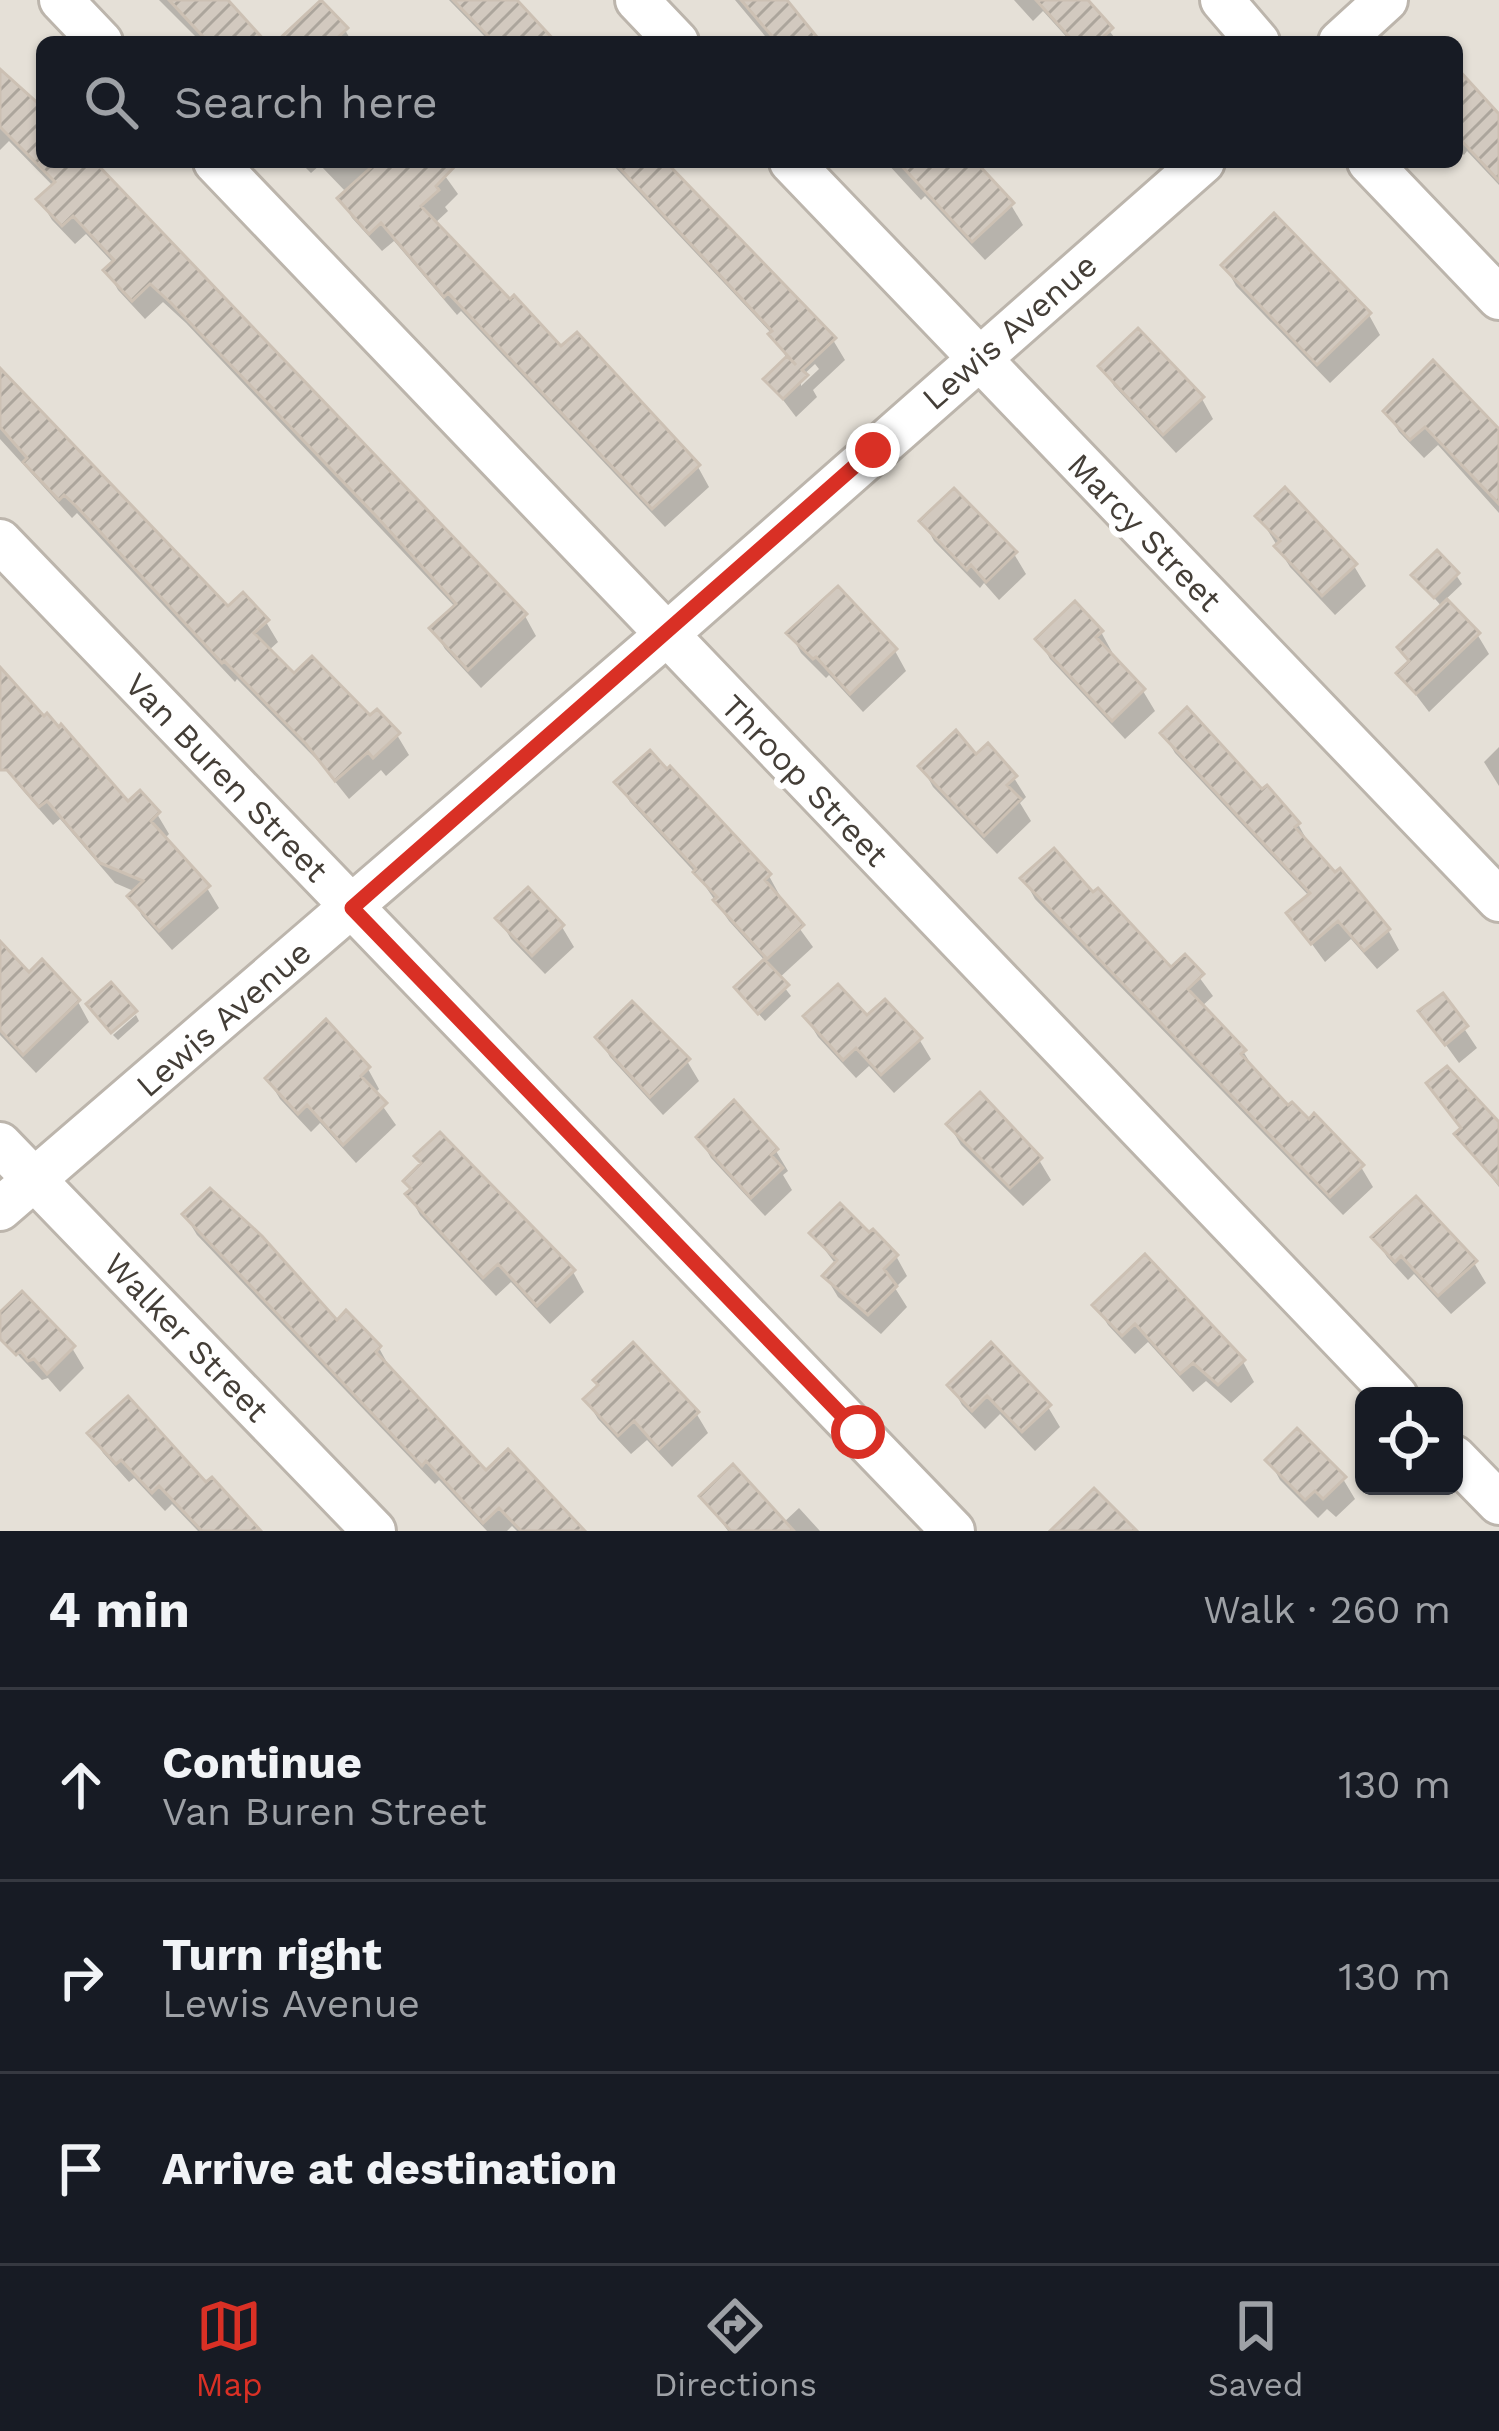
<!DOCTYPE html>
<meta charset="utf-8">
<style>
:root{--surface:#171b24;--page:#242831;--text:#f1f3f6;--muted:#9ea1a6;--line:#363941;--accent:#d93025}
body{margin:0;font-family:"Work Sans",sans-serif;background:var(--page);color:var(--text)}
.controls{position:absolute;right:36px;bottom:36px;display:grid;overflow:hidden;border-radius:18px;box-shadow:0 3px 9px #0004}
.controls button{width:108px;height:108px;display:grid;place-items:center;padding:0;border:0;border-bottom:3px solid var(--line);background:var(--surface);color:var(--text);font:60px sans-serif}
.stop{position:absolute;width:36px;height:36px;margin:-27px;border:9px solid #d93025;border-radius:50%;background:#fff}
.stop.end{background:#d93025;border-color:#fff;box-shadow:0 3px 12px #0008}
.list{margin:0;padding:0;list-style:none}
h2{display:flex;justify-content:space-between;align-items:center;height:156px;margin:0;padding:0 48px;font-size:51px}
h2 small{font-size:39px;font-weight:400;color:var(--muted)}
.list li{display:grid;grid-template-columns:78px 1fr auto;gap:36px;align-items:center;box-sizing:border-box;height:192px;padding:0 48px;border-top:3px solid var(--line)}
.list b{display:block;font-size:45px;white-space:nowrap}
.list p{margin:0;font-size:39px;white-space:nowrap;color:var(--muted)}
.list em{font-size:39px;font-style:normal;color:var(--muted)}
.icon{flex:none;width:66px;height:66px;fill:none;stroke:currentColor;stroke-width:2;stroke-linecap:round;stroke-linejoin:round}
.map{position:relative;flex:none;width:1499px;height:1531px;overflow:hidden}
.search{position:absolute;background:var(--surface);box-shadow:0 3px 9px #0004;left:36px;right:36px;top:36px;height:132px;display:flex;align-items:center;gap:30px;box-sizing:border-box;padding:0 42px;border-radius:18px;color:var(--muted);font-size:45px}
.sheet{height:732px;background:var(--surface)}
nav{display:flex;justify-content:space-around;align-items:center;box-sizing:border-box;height:168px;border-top:3px solid var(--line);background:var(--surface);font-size:33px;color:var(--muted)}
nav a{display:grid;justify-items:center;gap:6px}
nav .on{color:var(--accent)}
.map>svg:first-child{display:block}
.residential{fill:#e5e0d7;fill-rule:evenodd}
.shadow{fill:#0003;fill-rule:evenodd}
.building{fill:url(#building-hatch);stroke:#ccc0b3;stroke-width:3}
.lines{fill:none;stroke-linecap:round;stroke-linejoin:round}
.minor-casing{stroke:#bcb5ac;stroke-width:48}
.minor{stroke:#fff;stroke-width:42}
.route{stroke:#d93025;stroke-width:15}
.labels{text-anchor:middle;stroke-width:12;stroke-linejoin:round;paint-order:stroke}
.street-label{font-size:33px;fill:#443e37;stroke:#fff}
</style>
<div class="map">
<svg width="1499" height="1531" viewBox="0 0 1499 1531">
<defs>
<pattern id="building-hatch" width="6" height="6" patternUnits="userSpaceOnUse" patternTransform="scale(3)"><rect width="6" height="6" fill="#d2c9bf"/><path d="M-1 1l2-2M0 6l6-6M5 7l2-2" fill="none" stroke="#aca59c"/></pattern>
</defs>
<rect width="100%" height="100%" fill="#f2eee8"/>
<path class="residential" d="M 0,0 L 1499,0 L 1499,1531 L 0,1531 ZM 42,42 L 1457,42 L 1457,162 L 42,162 ZM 1364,1396 L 1454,1396 L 1454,1486 L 1364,1486 Z"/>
<path class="shadow" d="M 159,0 L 224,0 L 261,42 L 201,42 Z
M 449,0 L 512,0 L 551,42 L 490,42 Z
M 735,0 L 788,0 L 817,42 L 770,42 Z
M 1014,0 L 1085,0 L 1118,42 L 1071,42 L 1043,11 L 1033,21 Z
M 345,30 L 352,42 L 281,42 Z
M 1457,71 L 1499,115 L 1499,185 L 1467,151 L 1464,155 L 1457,147 Z
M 0,72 L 42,111 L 42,162 L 91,162 L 525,616 L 536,636 L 481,688 L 445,649 L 433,629 L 456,608 L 186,323 L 163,302 L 145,319 L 118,290 L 107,270 L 114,264 L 86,234 L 75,244 L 52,220 L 40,200 L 54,187 L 9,141 L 0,150 Z
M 300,162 L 435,162 L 458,194 L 445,207 L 448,211 L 434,224 L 560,350 L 577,336 L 698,467 L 709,487 L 665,527 L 461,311 L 457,315 L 394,241 L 382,251 L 352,218 L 341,198 L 347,193 L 320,165 L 311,173 Z
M 610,162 L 662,162 L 833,340 L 845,360 L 813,390 L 817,397 L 796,417 L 767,379 L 788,360 L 772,334 ZM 815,364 L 819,369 L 801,386 L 801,377 Z
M 886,162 L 972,162 L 1011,205 L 1023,225 L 985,260 L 925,196 L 921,200 Z
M 1225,266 L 1369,315 L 1380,335 L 1330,383 L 1236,286 Z
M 1102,366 L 1202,399 L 1213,419 L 1176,453 L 1114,386 Z
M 0,371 L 228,610 L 266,622 L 278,642 L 268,651 L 294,677 L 397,735 L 409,755 L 386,776 L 381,770 L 349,799 L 321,764 L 237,679 L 235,682 L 77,513 L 72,518 L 0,439 Z
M 1387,412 L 1499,433 L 1499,513 L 1438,445 L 1424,458 L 1399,432 Z
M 1259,516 L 1354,566 L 1366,586 L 1335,615 L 1290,567 Z
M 923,521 L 1014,554 L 1026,574 L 999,600 L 984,583 L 980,588 L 934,541 Z
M 1456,575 L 1462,584 L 1444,601 L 1477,634 L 1489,654 L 1429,712 L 1400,674 L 1410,664 L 1401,648 L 1443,608 L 1415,576 Z
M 838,590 L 895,651 L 906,671 L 863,712 L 829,675 L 826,678 L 801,653 L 790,633 Z
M 1101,632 L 1112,652 L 1109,655 L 1143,691 L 1155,711 L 1125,739 L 1050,659 L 1039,639 Z
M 0,671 L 128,806 L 157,814 L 169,834 L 163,840 L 207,888 L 219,908 L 172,950 L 142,916 L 131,896 L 136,892 L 115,883 L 60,819 L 53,825 L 19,786 L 8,766 L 0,731 Z
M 1163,733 L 1298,824 L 1309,844 L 1388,930 L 1399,950 L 1377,969 L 1351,939 L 1325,962 L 1290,914 L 1310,897 L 1175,753 Z
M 1499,747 L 1499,786 L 1484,762 Z
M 976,758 L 1014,778 L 1026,797 L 1020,803 L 1031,821 L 997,854 L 933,787 L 922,767 Z
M 670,770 L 769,876 L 780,896 L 778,899 L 813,947 L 778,979 L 791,996 L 765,1021 L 743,996 L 766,962 L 729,921 L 699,877 L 630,802 L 618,782 Z
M 1024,879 L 1171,971 L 1185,958 L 1213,996 L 1201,1007 L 1243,1051 L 1255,1071 L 1288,1109 L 1361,1167 L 1373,1187 L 1343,1215 L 1035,899 Z
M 527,891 L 562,927 L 574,947 L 545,974 L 511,939 L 499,919 Z
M 0,945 L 29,976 L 78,1002 L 89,1022 L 36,1073 L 0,1035 Z
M 1443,997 L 1477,1048 L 1459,1063 L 1422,1012 Z
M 136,1015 L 139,1021 L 118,1040 L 113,1035 Z
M 806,1017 L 867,1019 L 919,1039 L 931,1059 L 894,1093 L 869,1066 L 856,1078 L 818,1037 Z
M 599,1037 L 687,1061 L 699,1081 L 663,1115 L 610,1057 Z
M 368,1069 L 379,1089 L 374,1094 L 396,1125 L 356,1163 L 320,1123 L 311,1132 L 280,1099 L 268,1079 Z
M 734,1105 L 776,1151 L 788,1171 L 783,1175 L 792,1190 L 765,1216 L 711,1158 L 700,1138 Z
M 949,1125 L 1039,1160 L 1051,1180 L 1023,1206 L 961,1145 Z
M 1499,1126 L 1499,1187 L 1458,1135 Z
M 409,1195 L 573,1272 L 584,1292 L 550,1324 L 511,1282 L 496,1296 L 420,1215 Z
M 185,1215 L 337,1324 L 379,1348 L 390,1368 L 486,1474 L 508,1454 L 581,1531 L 517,1531 L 512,1526 L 507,1531 L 487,1531 L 439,1480 L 435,1484 L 197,1235 Z
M 813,1234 L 896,1256 L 907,1276 L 895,1288 L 907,1307 L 881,1334 L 838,1297 L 826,1277 L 837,1266 Z
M 1375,1237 L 1474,1263 L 1486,1283 L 1451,1314 L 1414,1274 L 1408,1280 L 1387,1257 Z
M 1145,1258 L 1243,1362 L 1254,1382 L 1231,1403 L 1206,1381 L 1193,1392 L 1148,1342 L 1135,1354 L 1108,1325 L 1096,1305 Z
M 0,1317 L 72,1348 L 84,1368 L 60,1392 L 48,1378 L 42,1380 L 6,1342 L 0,1331 Z
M 951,1385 L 1048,1407 L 1060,1427 L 1035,1451 L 1000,1414 L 985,1429 L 962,1405 Z
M 586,1399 L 696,1413 L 708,1433 L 672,1467 L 647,1440 L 631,1454 L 598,1419 Z
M 91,1433 L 206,1487 L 212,1481 L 257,1531 L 198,1531 L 172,1504 L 165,1511 L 134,1478 L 129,1482 L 103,1453 Z
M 1269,1460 L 1343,1479 L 1355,1499 L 1336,1517 L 1327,1509 L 1318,1518 L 1280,1480 Z
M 703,1496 L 783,1523 L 799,1508 L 820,1531 L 728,1531 Z"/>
<path class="building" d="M 169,0 L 228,0 L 266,42 L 208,42 Z
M 321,0 L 348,28 L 333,42 L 276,42 Z
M 453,0 L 517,0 L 556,42 L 494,42 Z
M 741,0 L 787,0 L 821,42 L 777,42 Z
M 1036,0 L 1088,0 L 1113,28 L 1098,42 L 1074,42 Z
M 1457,68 L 1499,114 L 1499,181 L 1457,136 Z
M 0,69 L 42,107 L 42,162 L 95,162 L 527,614 L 468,670 L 429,628 L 456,604 L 376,516 L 171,303 L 150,284 L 132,301 L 103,270 L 114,260 L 73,216 L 62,226 L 36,199 L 55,182 L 0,127 Z
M 377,162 L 459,162 L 436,186 L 439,190 L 421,206 L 510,299 L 514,295 L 561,346 L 577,332 L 700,465 L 652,509 L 448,293 L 444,297 L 381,223 L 369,234 L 337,198 Z
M 614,162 L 666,162 L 836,338 L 802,370 L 808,375 L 783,399 L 763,379 L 787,356 L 796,365 L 768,334 L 772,331 Z
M 898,162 L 976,162 L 1014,203 L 972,242 Z
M 1274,213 L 1371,313 L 1317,365 L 1221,265 Z
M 1138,328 L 1204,397 L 1163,435 L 1098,366 Z
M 1433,360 L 1499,429 L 1499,504 L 1425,427 L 1410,440 L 1383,411 Z
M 0,368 L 228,606 L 243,592 L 269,620 L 254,633 L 294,673 L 312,656 L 370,715 L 377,709 L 400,733 L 373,758 L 368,752 L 335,781 L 306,744 L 224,661 L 222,663 L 76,506 L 64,495 L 59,500 L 23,462 L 27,458 L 0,427 Z
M 1285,487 L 1357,564 L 1322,596 L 1274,546 L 1280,541 L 1255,516 Z
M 954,488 L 1017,552 L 986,582 L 971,565 L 967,570 L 919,521 Z
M 1437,550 L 1459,573 L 1434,598 L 1411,575 Z
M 838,586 L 897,649 L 850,694 L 816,657 L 813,659 L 786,633 Z
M 1447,599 L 1480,633 L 1416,694 L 1396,673 L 1409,661 L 1397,647 Z
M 1075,601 L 1103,631 L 1096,637 L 1145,689 L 1112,721 L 1035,639 Z
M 0,667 L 44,716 L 47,713 L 59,727 L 61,724 L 128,801 L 140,790 L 160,812 L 151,821 L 210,886 L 159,931 L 127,896 L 143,881 L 100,863 L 47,801 L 39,807 L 7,770 L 0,770 Z
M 1187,707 L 1262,789 L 1267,785 L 1300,823 L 1295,827 L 1335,872 L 1340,868 L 1390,929 L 1364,951 L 1338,921 L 1311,944 L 1286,913 L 1310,893 L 1160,733 Z
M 956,730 L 976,754 L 988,743 L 1017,776 L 1007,785 L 1021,799 L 984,836 L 918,766 Z
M 650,750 L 667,769 L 670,766 L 771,874 L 765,880 L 804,925 L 767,959 L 713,900 L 717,897 L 693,872 L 696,869 L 614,782 Z
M 1054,848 L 1093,892 L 1098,888 L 1171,967 L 1185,954 L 1204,974 L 1188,989 L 1246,1050 L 1241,1054 L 1288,1105 L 1292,1102 L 1309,1119 L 1314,1113 L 1364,1165 L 1330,1197 L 1020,878 Z
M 528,887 L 564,925 L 532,956 L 495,918 Z
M 0,941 L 29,972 L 42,959 L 80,1000 L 23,1055 L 0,1030 Z
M 764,959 L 789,985 L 758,1014 L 734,987 Z
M 111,982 L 137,1011 L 111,1033 L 86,1004 Z
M 838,984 L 867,1015 L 885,999 L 922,1038 L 881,1075 L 856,1048 L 843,1060 L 803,1016 Z
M 1443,993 L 1468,1026 L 1445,1045 L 1418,1011 Z
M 632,1001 L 690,1059 L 650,1097 L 595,1037 Z
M 326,1019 L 370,1067 L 361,1076 L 387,1103 L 343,1145 L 307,1105 L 298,1114 L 265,1078 Z
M 1447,1066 L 1499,1122 L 1499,1184 L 1454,1134 L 1461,1128 L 1426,1083 Z
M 980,1092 L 1042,1158 L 1010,1188 L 946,1124 Z
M 734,1100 L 778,1149 L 771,1155 L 783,1168 L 751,1198 L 696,1137 Z
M 440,1132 L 575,1270 L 537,1306 L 498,1264 L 483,1278 L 405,1194 L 411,1189 L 403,1181 L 421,1163 L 414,1156 Z
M 210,1188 L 262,1236 L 337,1320 L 346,1310 L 381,1346 L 376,1352 L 486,1470 L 508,1449 L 585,1531 L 521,1531 L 499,1508 L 483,1523 L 426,1461 L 422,1466 L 182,1214 Z
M 1416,1196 L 1477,1261 L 1438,1296 L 1401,1256 L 1395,1262 L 1371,1237 Z
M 840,1203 L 869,1232 L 873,1229 L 898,1255 L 884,1269 L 897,1286 L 868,1315 L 822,1276 L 837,1260 L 809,1233 Z
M 1145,1254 L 1245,1360 L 1218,1385 L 1193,1363 L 1180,1374 L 1135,1324 L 1122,1336 L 1092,1305 Z
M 22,1291 L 75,1346 L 47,1374 L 34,1359 L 28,1361 L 20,1351 L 16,1355 L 0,1339 L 0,1312 Z
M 633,1342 L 699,1412 L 659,1449 L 634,1421 L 618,1436 L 583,1399 L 598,1385 L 593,1380 Z
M 991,1342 L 1051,1405 L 1022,1432 L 987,1396 L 972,1411 L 947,1385 Z
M 128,1396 L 206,1482 L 212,1477 L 261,1531 L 202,1531 L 159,1486 L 152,1493 L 121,1460 L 116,1464 L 87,1433 Z
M 1297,1428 L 1346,1477 L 1323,1499 L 1315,1491 L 1305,1500 L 1265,1460 Z
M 733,1464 L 794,1531 L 731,1531 L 699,1496 Z
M 1094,1488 L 1137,1531 L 1050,1531 Z"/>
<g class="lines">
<defs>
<path id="minor" d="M 61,0 L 101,42
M 637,0 L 677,42
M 1222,0 L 1258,42
M 1340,42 L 1386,0
M 215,162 L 1396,1396
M 791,162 L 1499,900
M 1369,162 L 1499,298
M 0,541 L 953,1531
M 0,1144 L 374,1531
M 0,1209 L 666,635 L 1203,162
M 1454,1457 L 1499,1503"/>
</defs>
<use href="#minor" class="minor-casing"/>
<use href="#minor" class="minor"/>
</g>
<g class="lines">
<path class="route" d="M 858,1432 L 352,908 L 873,450"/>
</g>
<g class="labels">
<g class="street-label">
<text transform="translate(1009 331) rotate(-41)" y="12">Lewis Avenue</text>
<text transform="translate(1145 532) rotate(46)" y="12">Marcy Street</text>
<text transform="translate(227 777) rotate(46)" y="12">Van Buren Street</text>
<text transform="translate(805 780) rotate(46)" y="12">Throop Street</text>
<text transform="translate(223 1018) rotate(-41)" y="12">Lewis Avenue</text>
<text transform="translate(187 1337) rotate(46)" y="12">Walker Street</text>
</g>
</g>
</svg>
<div class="controls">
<button><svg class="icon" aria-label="locate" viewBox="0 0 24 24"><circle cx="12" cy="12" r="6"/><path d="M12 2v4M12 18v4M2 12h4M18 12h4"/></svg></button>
</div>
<div class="stop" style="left:858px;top:1432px"></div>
<div class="stop end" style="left:873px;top:450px"></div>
<div class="search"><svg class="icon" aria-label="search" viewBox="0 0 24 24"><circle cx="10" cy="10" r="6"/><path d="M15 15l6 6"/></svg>Search here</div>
</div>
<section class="sheet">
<h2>4 min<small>Walk · 260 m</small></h2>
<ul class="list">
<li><svg class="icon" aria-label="ahead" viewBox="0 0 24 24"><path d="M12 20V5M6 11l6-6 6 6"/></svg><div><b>Continue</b><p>Van Buren Street</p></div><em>130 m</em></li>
<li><svg class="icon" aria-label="right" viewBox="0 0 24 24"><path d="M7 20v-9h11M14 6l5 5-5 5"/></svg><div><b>Turn right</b><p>Lewis Avenue</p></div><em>130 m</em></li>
<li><svg class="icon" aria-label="arrive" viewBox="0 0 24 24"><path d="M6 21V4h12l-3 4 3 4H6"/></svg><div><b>Arrive at destination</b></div></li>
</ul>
</section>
<nav>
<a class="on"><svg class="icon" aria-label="map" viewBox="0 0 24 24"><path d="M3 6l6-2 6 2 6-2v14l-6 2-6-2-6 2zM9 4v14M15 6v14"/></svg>Map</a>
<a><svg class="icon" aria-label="directions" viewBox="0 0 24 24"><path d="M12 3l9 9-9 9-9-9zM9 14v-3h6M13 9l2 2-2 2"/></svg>Directions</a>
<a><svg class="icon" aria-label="saved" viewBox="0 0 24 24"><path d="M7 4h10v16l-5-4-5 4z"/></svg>Saved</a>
</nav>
